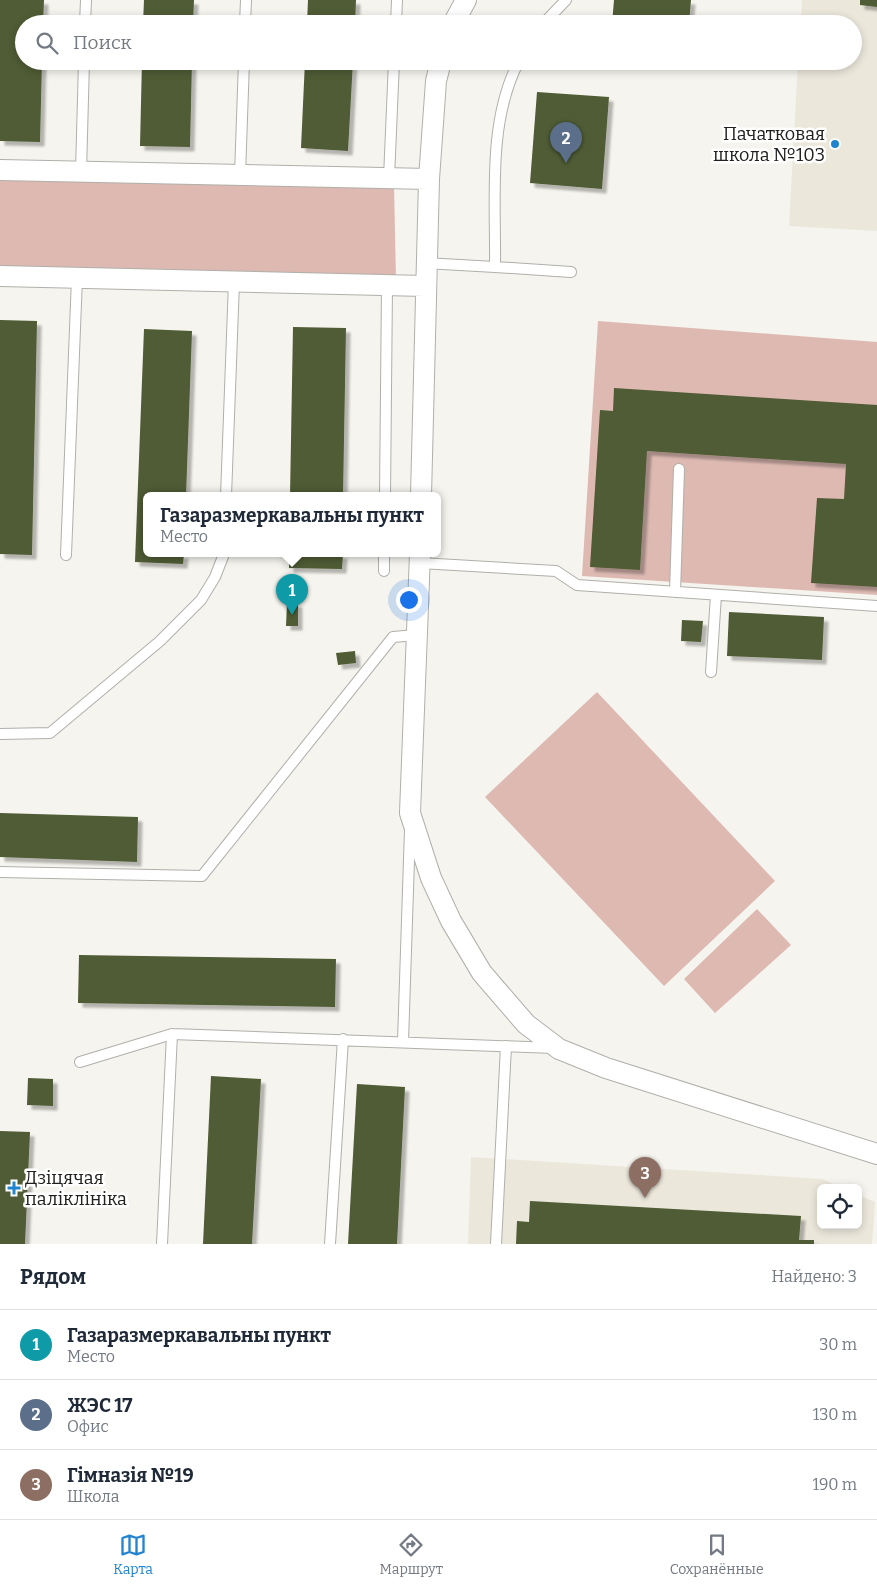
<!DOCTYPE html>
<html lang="ru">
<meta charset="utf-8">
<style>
:root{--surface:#fff;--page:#f2f2f3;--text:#1f2937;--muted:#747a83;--line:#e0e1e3;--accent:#2284cf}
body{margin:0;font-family:Bitter,serif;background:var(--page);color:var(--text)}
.controls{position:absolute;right:15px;bottom:15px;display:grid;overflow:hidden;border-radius:8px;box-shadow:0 2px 8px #0003}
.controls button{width:45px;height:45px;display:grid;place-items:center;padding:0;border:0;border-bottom:1px solid var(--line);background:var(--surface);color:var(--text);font:25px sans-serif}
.you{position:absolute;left:408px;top:599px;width:18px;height:18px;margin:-12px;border:4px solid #fff;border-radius:50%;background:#1a73e8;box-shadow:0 0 0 8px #1a73e833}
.badge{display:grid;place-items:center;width:32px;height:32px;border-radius:50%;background:var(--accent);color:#fff;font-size:16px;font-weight:700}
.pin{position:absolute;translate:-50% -41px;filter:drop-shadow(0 1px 2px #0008)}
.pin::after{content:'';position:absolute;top:26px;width:18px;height:15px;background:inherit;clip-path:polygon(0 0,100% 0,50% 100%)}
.popup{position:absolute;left:143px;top:492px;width:298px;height:65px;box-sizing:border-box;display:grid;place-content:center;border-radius:8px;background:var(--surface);filter:drop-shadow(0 1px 4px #0005);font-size:16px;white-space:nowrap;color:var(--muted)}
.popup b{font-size:19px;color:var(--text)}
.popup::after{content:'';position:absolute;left:50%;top:100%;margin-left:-10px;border:10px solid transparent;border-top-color:var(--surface)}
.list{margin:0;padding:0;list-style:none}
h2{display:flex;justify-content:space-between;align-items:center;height:65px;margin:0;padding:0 20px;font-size:21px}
h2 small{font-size:16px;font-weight:400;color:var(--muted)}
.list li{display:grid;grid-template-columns:32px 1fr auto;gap:15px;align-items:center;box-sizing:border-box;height:70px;padding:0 20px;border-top:1px solid var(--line)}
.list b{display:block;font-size:19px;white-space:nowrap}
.list p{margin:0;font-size:16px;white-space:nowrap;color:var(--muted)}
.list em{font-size:16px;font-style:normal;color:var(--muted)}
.icon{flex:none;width:28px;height:28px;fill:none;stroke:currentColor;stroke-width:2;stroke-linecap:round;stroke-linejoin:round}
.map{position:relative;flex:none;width:877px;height:1244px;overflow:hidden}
.search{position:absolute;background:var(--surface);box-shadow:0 2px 8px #0003;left:15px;right:15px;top:15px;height:55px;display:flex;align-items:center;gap:12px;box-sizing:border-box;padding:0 18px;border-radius:28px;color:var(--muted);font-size:19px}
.sheet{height:275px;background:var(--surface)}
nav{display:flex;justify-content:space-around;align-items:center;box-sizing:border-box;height:70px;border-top:1px solid var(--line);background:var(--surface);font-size:14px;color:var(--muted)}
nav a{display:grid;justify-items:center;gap:2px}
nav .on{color:var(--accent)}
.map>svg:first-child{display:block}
.built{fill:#ebe7db}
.green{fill:#ddb9b2}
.building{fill:#4f5b34;filter:url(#shadow)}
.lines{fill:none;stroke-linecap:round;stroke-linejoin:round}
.lane-casing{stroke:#b1afaa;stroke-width:12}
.street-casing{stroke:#b1afaa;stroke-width:22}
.lane{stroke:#fff;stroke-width:10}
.street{stroke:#fff;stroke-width:20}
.poi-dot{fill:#2284cf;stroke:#fff;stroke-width:2}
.labels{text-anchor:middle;stroke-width:5;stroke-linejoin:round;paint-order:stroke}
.poi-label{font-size:18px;fill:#20201e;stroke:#fff;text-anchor:end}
</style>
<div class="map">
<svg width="877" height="1244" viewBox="0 0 877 1244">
<defs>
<filter id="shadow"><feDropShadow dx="4.5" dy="4.5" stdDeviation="1" flood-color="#0004"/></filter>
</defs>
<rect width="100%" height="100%" fill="#f5f4ee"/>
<path class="built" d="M 802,0 L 877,0 L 877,231 L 789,226 L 798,61 L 853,61 L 853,24 L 801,24 Z
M 471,1157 L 822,1179 L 842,1188 L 821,1188 L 821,1225 L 858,1225 L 858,1195 L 875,1202 L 872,1244 L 468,1244 Z"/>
<path class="green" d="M 0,178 L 394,185 L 396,280 L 0,270 Z
M 598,321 L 877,342 L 877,595 L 582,576 Z
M 597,692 L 775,881 L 664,986 L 485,797 Z
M 757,909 L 791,945 L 715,1013 L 684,979 Z"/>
<path class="building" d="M 0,0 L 44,0 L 43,24 L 24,24 L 24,61 L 42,61 L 40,142 L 0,141 Z
M 144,0 L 194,0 L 193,24 L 143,24 Z
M 308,0 L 356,0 L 355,24 L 307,24 Z
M 614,0 L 691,0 L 689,24 L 612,24 Z
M 860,0 L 877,0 L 877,7 L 860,5 Z
M 142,61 L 192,61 L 190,147 L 140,146 Z
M 305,61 L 353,61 L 348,151 L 301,148 Z
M 537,92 L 609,97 L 602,189 L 530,183 Z
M 0,320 L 37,321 L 32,555 L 0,554 Z
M 293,327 L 346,328 L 343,496 L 290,496 Z
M 144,329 L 192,331 L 186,496 L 147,496 L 147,554 L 184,554 L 183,564 L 135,562 Z
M 614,388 L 877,405 L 877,587 L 811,583 L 817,498 L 844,499 L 846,464 L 647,451 L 640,570 L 590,567 L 600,410 L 613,411 Z
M 289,554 L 343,554 L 342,569 L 289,568 Z
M 287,603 L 298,603 L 298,626 L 286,626 Z
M 729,612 L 824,617 L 822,660 L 727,656 Z
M 682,620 L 703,621 L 701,642 L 681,641 Z
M 355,651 L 356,663 L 338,665 L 336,653 Z
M 0,813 L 138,817 L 137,862 L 0,857 Z
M 79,955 L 336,959 L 335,1007 L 78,1003 Z
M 211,1076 L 261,1079 L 252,1244 L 203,1244 Z
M 28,1078 L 53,1079 L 53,1106 L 27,1105 Z
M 357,1084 L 405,1087 L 397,1244 L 348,1244 Z
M 0,1131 L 30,1132 L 25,1244 L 0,1244 Z
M 530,1201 L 801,1216 L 799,1240 L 814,1240 L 814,1244 L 516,1244 L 517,1221 L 529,1222 Z"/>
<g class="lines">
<defs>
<path id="lane" d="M 85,24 L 86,0
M 245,24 L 246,0
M 396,24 L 397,0
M 543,24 L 566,0
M 81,172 L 84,61
M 240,175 L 244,61
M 389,178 L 394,61
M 425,263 L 495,267 C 496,200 487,122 519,61
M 495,267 L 571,272
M 226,496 L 234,282
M 385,496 L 387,286
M 66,555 L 77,278
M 420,563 L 556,571 L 577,585 L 877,606
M 384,571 L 384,554
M 675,592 L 679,469
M 711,672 L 716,595
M 0,734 L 50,733 L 160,641 L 201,600 L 215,577 L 224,554
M 0,872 L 202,876 L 393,637 L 416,635
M 403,1041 L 410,830
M 80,1062 L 172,1034 L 554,1048
M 162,1244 L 172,1034
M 330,1244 L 343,1039
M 496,1244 L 506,1046"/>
<path id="street" d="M 453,24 L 466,0
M 0,170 L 429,179
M 0,276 L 425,286
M 421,496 L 429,179 L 436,81 L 441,61
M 420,554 L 410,813 L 431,878 L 451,921 L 482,973 L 526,1024 L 559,1049 L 606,1068 L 877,1154"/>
</defs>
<use href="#lane" class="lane-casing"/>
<use href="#street" class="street-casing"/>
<use href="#lane" class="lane"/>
<use href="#street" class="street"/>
</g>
<g class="poi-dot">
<circle cx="835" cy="144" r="5"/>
<path d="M11.5 1180.5h5v5h5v5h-5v5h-5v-5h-5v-5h5z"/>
</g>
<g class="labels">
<g class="poi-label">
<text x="825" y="140">Пачатковая<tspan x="825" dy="21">школа №103</tspan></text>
<text x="25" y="1184" text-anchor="start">Дзіцячая<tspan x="25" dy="21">паліклініка</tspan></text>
</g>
</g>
</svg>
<div class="controls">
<button><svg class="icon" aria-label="locate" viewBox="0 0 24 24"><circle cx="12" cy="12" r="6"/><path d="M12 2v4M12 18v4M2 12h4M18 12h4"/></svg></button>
</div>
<div class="you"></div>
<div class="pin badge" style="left:292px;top:615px;background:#0f9aa8">1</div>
<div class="popup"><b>Газаразмеркавальны пункт</b>Место</div>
<div class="pin badge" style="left:566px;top:163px;background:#5c6f8a">2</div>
<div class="pin badge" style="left:645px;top:1198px;background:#8d6e63">3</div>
<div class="search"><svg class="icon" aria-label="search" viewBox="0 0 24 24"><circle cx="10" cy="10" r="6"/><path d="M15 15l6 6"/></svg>Поиск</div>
</div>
<section class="sheet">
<h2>Рядом<small>Найдено: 3</small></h2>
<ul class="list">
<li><span class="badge" style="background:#0f9aa8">1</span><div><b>Газаразмеркавальны пункт</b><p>Место</p></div><em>30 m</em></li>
<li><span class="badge" style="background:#5c6f8a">2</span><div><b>ЖЭС 17</b><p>Офис</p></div><em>130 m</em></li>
<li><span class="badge" style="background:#8d6e63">3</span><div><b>Гімназія №19</b><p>Школа</p></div><em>190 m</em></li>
</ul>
</section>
<nav>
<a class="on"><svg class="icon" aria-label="map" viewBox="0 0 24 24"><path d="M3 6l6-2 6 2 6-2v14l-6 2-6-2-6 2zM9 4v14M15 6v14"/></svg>Карта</a>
<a><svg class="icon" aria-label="directions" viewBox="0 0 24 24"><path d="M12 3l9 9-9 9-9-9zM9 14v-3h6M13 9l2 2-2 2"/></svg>Маршрут</a>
<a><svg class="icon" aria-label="saved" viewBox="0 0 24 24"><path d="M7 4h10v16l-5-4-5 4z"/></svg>Сохранённые</a>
</nav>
